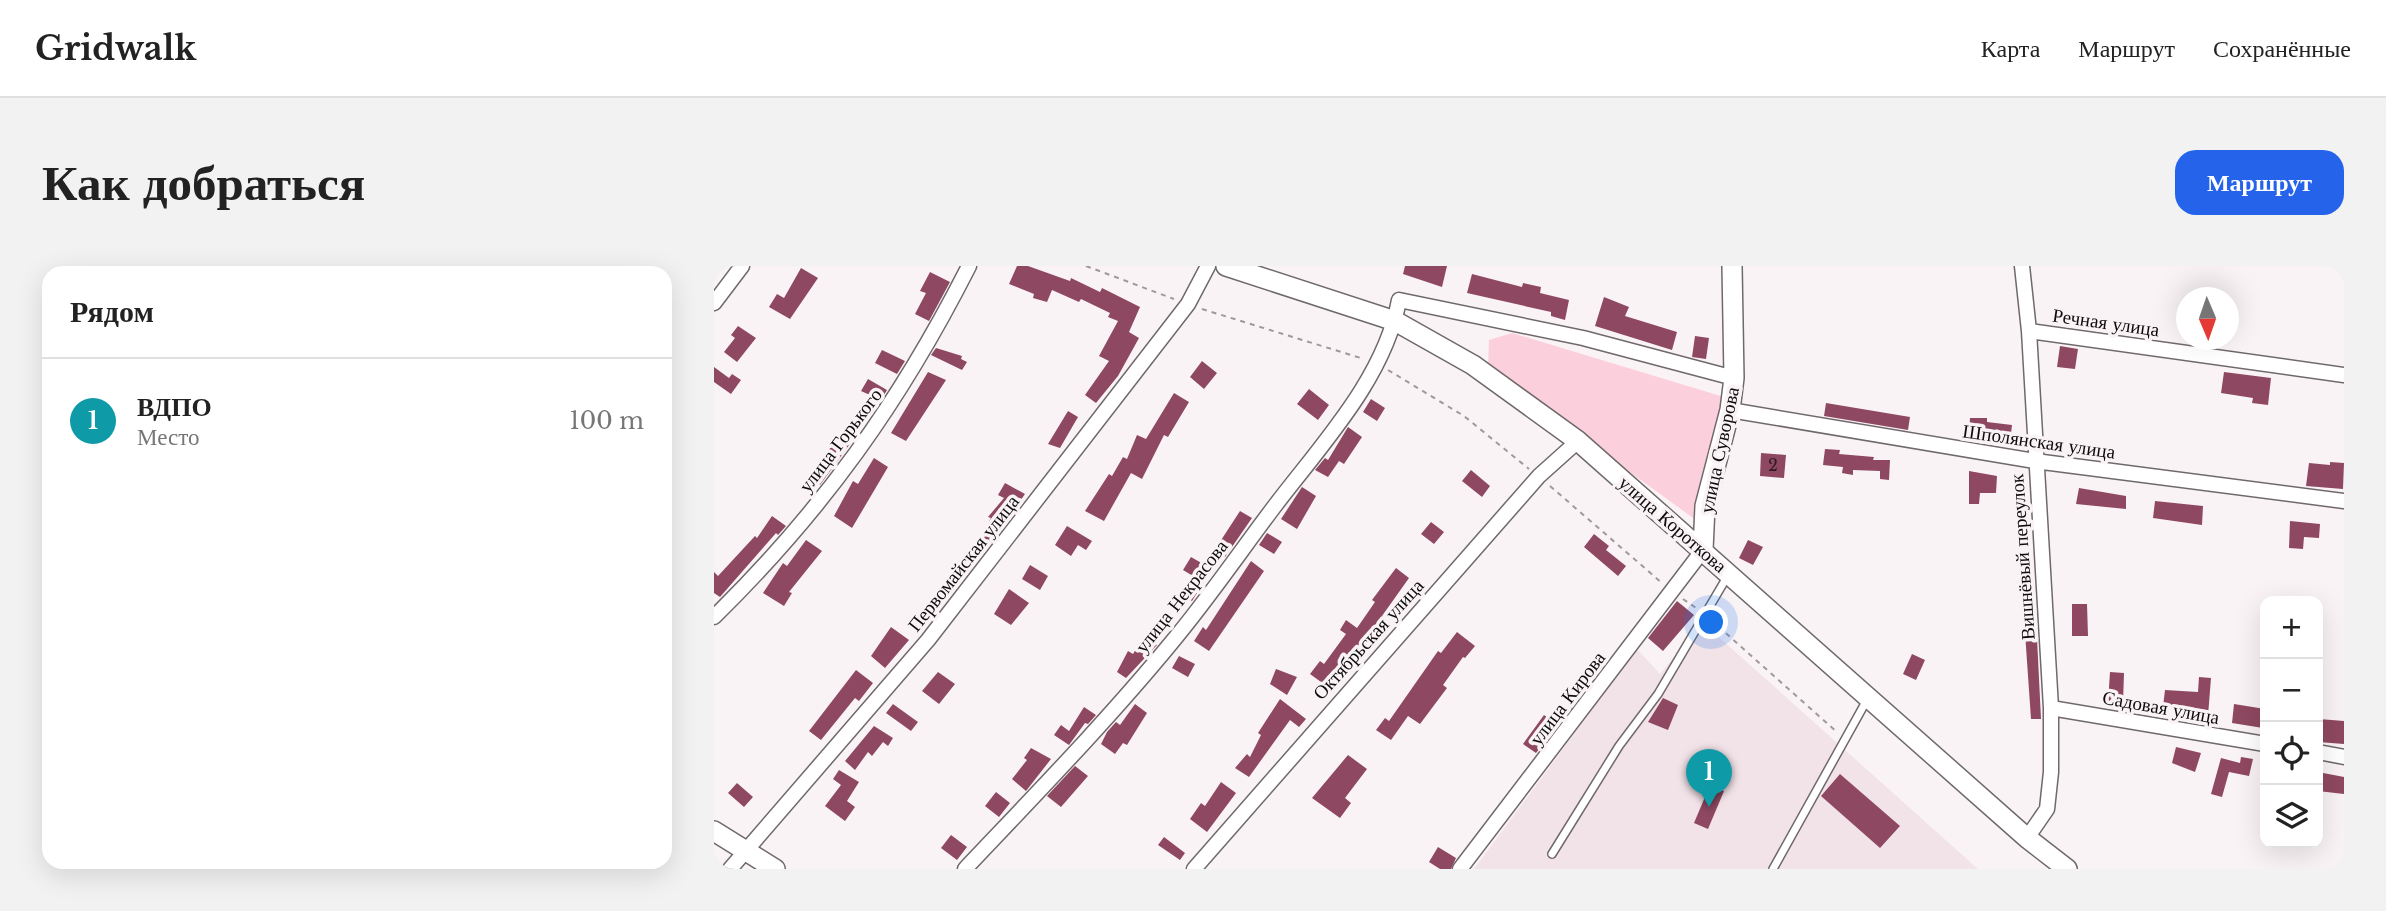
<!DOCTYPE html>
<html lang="ru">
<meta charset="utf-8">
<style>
:root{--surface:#fff;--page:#f2f2f2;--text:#222;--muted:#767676;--line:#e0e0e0;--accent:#2563eb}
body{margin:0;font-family:"Libre Baskerville",serif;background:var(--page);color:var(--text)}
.controls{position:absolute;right:21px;bottom:21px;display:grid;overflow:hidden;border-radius:14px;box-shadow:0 7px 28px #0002}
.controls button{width:63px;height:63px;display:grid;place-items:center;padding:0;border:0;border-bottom:2px solid var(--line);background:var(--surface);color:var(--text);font:35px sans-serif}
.compass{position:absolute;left:1462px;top:21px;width:63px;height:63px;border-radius:50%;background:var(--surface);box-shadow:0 7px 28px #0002;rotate:178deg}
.you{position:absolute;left:998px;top:357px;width:24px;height:24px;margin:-18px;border:5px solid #fff;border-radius:50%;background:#1a73e8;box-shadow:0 0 0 10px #1a73e833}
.badge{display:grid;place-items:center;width:46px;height:46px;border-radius:50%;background:var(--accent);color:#fff;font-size:23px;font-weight:700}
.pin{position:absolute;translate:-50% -58px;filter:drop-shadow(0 2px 4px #0008)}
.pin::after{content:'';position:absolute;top:37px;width:24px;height:21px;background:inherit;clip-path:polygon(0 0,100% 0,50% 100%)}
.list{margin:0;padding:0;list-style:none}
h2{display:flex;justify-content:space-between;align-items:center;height:91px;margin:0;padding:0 28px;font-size:30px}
h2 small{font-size:23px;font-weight:400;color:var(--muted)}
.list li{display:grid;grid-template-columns:46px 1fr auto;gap:21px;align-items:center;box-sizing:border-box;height:126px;padding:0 28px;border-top:2px solid var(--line)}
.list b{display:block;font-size:26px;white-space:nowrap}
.list p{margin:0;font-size:23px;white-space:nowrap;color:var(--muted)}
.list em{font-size:23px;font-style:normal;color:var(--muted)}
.icon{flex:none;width:38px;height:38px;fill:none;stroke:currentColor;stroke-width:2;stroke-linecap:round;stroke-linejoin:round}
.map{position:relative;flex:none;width:1630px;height:603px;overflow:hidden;border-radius:21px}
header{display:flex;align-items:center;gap:42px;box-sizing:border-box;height:98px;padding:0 35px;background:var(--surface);border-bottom:2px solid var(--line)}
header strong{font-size:33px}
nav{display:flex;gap:38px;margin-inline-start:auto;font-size:24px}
.intro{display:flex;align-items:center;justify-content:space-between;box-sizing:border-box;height:168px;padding:0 42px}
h1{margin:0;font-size:49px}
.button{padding:18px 32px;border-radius:21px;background:var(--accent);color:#fff;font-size:24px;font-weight:700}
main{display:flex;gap:42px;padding:0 42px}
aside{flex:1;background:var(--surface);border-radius:21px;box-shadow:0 7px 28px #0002}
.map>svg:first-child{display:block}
.built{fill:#f2e3e8}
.green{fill:#fccfdc}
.building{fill:#8f4861}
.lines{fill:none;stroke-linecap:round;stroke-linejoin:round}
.lane-casing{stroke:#70696b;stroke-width:10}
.street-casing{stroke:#70696b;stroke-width:17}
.secondary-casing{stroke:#70696b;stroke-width:22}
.path{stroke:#9f999b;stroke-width:2;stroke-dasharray:5 5;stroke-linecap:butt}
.lane{stroke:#fff;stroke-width:7}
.street{stroke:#fff;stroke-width:14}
.secondary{stroke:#fff;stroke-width:19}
.labels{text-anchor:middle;stroke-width:7;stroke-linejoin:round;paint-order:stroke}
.number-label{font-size:16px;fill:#2e1a20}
.street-label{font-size:19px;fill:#0d0b0b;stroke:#faf3f5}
</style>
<header>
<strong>Gridwalk</strong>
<nav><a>Карта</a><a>Маршрут</a><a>Сохранённые</a></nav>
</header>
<div class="intro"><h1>Как добраться</h1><a class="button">Маршрут</a></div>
<main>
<aside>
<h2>Рядом<small></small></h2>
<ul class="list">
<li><span class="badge" style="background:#0f9aa8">1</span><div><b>ВДПО</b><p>Место</p></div><em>100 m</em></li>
</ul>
</aside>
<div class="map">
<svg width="1630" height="603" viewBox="0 0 1630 603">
<rect width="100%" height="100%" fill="#faf3f5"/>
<path class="built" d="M 988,356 L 1264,603 L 760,603 L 923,383 L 946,408 Z"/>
<path class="green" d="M 798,67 L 1010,131 L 986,257 L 774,103 L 775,74 Z"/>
<path class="building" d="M 303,0 L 314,0 L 356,15 L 357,12 L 386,26 L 388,22 L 426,41 L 415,66 L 425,72 L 404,110 L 382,137 L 371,129 L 395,95 L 385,90 L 404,55 L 394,51 L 396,47 L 367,33 L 365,36 L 338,24 L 333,36 L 319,32 L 320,28 L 295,18 Z
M 691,0 L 733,0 L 728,21 L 689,8 Z
M 87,2 L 104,12 L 76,53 L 55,41 L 63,28 L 70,32 Z
M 216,6 L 236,16 L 215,55 L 201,48 L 212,27 L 206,25 Z
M 758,8 L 808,21 L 809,17 L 827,21 L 826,27 L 855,34 L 851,54 L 837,50 L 837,46 L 753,27 Z
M 890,31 L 915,41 L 911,50 L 963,66 L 958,84 L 881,60 Z
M 24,60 L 42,72 L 23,96 L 10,86 L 21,72 L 17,69 Z
M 981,70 L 995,72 L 992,93 L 978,91 Z
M 1346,80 L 1364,83 L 1361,103 L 1343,101 Z
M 222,82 L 248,90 L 247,93 L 253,96 L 248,104 L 217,89 Z
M 168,84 L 191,95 L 183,108 L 161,97 Z
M 488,95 L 503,107 L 490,123 L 476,111 Z
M 0,101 L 15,112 L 18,108 L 27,114 L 17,128 L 0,116 Z
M 214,106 L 232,114 L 192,175 L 177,167 Z
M 1510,106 L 1557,112 L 1554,139 L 1538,137 L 1539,132 L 1507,127 Z
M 154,113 L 173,124 L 167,134 L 147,125 Z
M 595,123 L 615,139 L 604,154 L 583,138 Z
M 460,127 L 475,136 L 454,171 L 450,169 L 428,213 L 417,207 L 390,255 L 371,245 L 395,208 L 398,210 L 409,191 L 413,193 L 423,169 L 432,173 Z
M 657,133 L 671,142 L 663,155 L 649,146 Z
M 1112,137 L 1196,151 L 1194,164 L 1110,150 Z
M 354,145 L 364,151 L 346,182 L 334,178 Z
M 1256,152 L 1273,152 L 1273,156 L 1298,159 L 1296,176 L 1286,175 L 1286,171 L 1255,171 Z
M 131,161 L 143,168 L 106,219 L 95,212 Z
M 634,161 L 648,171 L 630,198 L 625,195 L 614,211 L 601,204 L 611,192 L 614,194 Z
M 1111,183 L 1126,184 L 1125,188 L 1160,191 L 1159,194 L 1176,194 L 1175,214 L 1166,213 L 1166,205 L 1139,204 L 1139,209 L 1128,207 L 1129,201 L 1109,199 Z
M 1047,187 L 1072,189 L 1070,212 L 1046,210 Z
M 160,192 L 174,201 L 138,262 L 120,250 L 139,215 L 144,218 Z
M 1616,196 L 1630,197 L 1629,223 L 1592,220 L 1595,197 L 1616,199 Z
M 757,204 L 776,220 L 768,231 L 748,215 Z
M 1255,205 L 1283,210 L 1282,227 L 1266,227 L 1265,238 L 1255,238 Z
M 291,217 L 311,228 L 277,277 L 267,271 L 277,252 L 274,251 L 290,232 L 284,229 Z
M 588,221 L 602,230 L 583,263 L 567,253 Z
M 1365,222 L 1412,230 L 1412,243 L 1362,238 Z
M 1441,235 L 1489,240 L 1488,259 L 1439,252 Z
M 526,245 L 538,252 L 511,291 L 500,285 Z
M 58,250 L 72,260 L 64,269 L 62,267 L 6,331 L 0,327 L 0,306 L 4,310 L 41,270 L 43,272 Z
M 1576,255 L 1606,258 L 1605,272 L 1590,271 L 1589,283 L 1575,282 Z
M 717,256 L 730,266 L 720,278 L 707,268 Z
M 353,260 L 378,275 L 372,284 L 364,279 L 357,290 L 341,279 Z
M 553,267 L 568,276 L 560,288 L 545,279 Z
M 880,268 L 895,280 L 892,284 L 912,300 L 904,310 L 870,281 Z
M 92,274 L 108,285 L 75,326 L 78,327 L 70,340 L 49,327 L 69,297 L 73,300 Z
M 1034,274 L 1049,281 L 1039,299 L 1025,292 Z
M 252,285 L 264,293 L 253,308 L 241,300 Z
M 477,291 L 498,303 L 478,335 L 466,328 L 479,310 L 469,304 Z
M 537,295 L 550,305 L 495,385 L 480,375 L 489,361 L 492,364 Z
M 316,299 L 334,310 L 326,324 L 308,313 Z
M 682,302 L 695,312 L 668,350 L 673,354 L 665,364 L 660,360 L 618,424 L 596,408 L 606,395 L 610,398 L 632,368 L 626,364 L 632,354 L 643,362 L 661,336 L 658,334 Z
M 295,323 L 315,337 L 297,359 L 280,348 Z
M 963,335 L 980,349 L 949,385 L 934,372 Z
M 1358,338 L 1373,338 L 1374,370 L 1358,370 Z
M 1310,352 L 1322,352 L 1327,453 L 1317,453 Z
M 177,361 L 195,374 L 171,402 L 157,390 Z
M 743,366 L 761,380 L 751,392 L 749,391 L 729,419 L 733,422 L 706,458 L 694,450 L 677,474 L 662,464 L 671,452 L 675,455 L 724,385 L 727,387 Z
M 429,372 L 443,379 L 412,412 L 403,406 L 414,385 L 419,388 Z
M 1198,388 L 1211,394 L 1202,414 L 1189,408 Z
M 465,390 L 481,398 L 474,411 L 458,402 Z
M 562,403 L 583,411 L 573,429 L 556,418 Z
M 142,404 L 159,417 L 145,435 L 141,432 L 107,474 L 95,465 Z
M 224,406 L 241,418 L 225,438 L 208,425 Z
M 1396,406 L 1410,407 L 1409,437 L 1394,437 Z
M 1485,411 L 1497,412 L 1494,450 L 1483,450 L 1483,445 L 1465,446 L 1465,442 L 1449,441 L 1451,424 L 1484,426 Z
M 949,432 L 964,439 L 954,464 L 934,456 Z
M 566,433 L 592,453 L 585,461 L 576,454 L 535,511 L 521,502 L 533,488 L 536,491 L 547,469 L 544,467 Z
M 179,438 L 204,456 L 197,465 L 172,447 Z
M 421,438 L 433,447 L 413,479 L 409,477 L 401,488 L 387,478 L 393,466 L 402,456 L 406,459 Z
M 1520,438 L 1551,443 L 1549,462 L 1518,457 Z
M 370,441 L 382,449 L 374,458 L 371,457 L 355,479 L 340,469 L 347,459 L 355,465 Z
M 830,449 L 844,459 L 822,487 L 809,478 Z
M 1605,453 L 1630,455 L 1630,478 L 1604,476 Z
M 160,460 L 179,472 L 174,480 L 169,476 L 158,490 L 154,486 L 141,504 L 131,495 Z
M 1462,481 L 1487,487 L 1481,506 L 1458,497 Z
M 317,482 L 337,493 L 312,525 L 298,513 L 313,494 L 310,492 Z
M 634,489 L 653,503 L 631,532 L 637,537 L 626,552 L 598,532 Z
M 1527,491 L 1539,493 L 1535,510 L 1515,506 L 1508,531 L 1497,528 L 1507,492 L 1526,497 Z
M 361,500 L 374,510 L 347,541 L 333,530 Z
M 125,504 L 145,516 L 133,535 L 141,541 L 131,555 L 111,540 L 127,519 L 119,513 Z
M 1604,506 L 1630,511 L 1630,528 L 1604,525 Z
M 1126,508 L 1186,560 L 1166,582 L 1107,530 Z
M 507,516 L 522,527 L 493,566 L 476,553 L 487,537 L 491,540 Z
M 23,517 L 39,531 L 30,541 L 14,527 Z
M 996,519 L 1010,525 L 994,563 L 980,557 Z
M 282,526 L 296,537 L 285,551 L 271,540 Z
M 237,569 L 253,581 L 243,594 L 227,582 Z
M 450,571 L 471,587 L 466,594 L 444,579 Z
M 724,581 L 742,592 L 737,603 L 726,603 L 715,596 Z"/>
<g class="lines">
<defs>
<path id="lane" d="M 838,588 L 905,480 L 944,428 L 1013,311
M 1059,603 L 1154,432"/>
<path id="street" d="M 1308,0 L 1315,65 L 1337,442 L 1337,506 L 1333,543 L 1313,572
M 0,37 L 28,0
M 1315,65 L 1630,109
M 1016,144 L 1321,195 L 1630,235
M 0,351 C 109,244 186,136 255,0
M 1337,442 L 1551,478
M 1604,486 L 1630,491
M 16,603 L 214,374 L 474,38 L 494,0
M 251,603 C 321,529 393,455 458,376 C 494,333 526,286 560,241 C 607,179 671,112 685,34 L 869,72 L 1020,112
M 480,603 L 825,210 L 864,175
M 746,603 L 989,284"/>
<path id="secondary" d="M 512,0 L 681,55 L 759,99 L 864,175 L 1313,572 L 1353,603
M 989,284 L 991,240 L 1016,144 L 1020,112 L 1018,0
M 0,565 L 61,603"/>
</defs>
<use href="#lane" class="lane-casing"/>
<use href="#street" class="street-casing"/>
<use href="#secondary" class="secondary-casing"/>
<path class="path" d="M 372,0 L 460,33
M 488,43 L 650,93
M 674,104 L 750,150 L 815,203
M 836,220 L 948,317
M 969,333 L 982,342
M 997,354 L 1124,467"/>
<use href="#lane" class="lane"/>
<use href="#street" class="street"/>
<use href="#secondary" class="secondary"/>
</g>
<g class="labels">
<g class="number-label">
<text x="1059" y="205">2</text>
</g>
<g class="street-label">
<text transform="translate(1392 56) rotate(8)" y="7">Речная улица</text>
<text transform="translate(126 174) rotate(-53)" y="7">улица Горького</text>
<text transform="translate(1325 175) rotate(8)" y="7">Шполянская улица</text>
<text transform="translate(1005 184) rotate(-78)" y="7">улица Суворова</text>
<text transform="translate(959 258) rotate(41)" y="7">улица Короткова</text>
<text transform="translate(1308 291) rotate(-94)" y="7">Вишнёвый переулок</text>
<text transform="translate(249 297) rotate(-52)" y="7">Первомайская улица</text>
<text transform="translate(467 330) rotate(-52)" y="7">улица Некрасова</text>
<text transform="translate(654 373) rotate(-48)" y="7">Октябрьская улица</text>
<text transform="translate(853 432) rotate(-53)" y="7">улица Кирова</text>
<text transform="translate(1447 441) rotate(10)" y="7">Садовая улица</text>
</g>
</g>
</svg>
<div class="controls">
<button>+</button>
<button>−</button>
<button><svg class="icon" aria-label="locate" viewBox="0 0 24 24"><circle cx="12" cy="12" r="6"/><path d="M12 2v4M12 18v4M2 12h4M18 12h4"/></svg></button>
<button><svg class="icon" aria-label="layers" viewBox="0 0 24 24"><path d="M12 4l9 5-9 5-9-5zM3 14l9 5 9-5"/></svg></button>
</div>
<svg class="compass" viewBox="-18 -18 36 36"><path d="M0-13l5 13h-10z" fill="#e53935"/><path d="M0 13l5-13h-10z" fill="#767676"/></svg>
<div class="you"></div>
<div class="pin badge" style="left:995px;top:541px;background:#0f9aa8">1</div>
</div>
</main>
